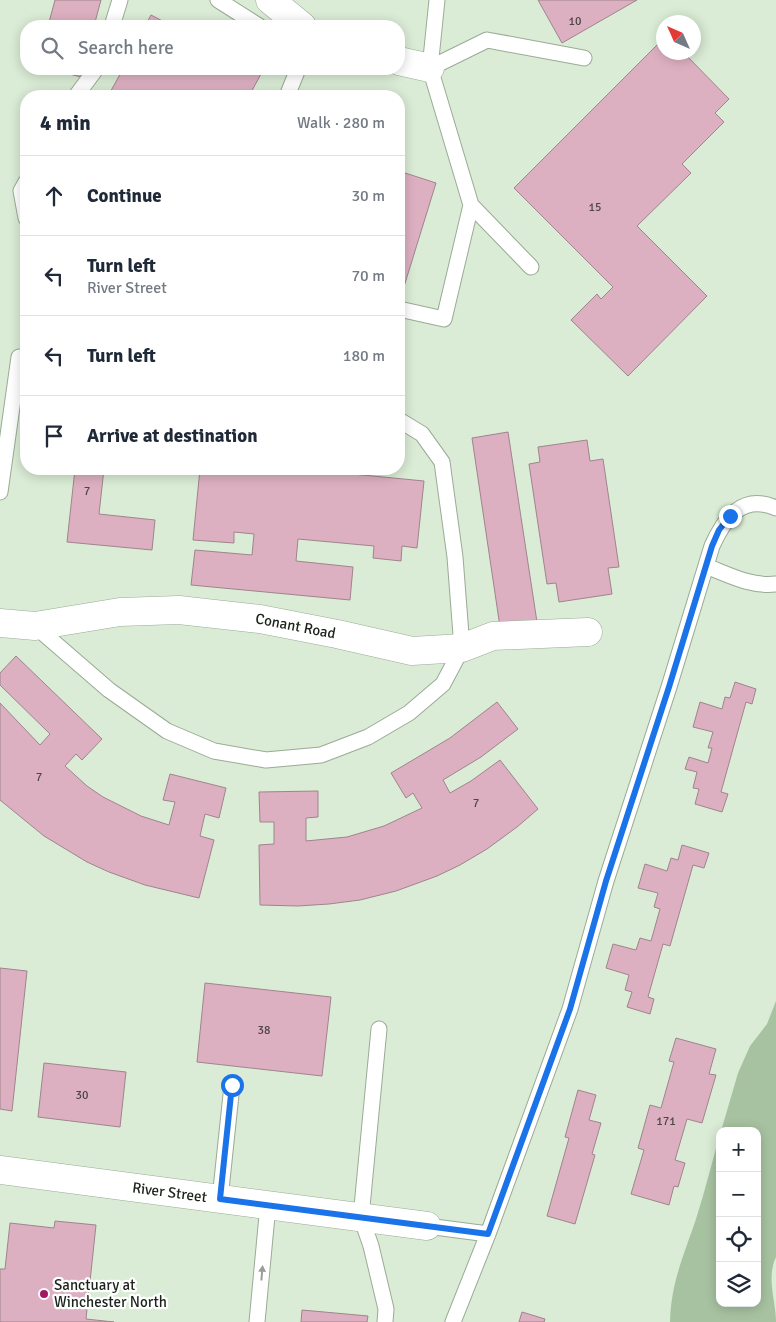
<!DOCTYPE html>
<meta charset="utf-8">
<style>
:root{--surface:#fff;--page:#f2f2f3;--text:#1f2937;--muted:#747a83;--line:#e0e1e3}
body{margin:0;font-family:Signika,sans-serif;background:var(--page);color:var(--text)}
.controls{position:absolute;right:15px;bottom:15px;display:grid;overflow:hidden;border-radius:10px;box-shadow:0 2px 12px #0003}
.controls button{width:45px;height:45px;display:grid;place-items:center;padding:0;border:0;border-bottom:1px solid var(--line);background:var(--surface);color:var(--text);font:25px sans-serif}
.compass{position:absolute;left:656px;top:15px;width:45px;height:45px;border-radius:50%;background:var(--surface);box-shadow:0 2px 12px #0003;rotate:315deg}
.stop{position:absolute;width:15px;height:15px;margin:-11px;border:4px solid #1a73e8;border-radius:50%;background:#fff}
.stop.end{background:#1a73e8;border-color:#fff;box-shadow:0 1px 5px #0008}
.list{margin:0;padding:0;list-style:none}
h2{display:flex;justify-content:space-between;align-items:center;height:65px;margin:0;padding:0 20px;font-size:21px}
h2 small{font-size:16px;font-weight:400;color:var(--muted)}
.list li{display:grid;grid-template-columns:32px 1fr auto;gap:15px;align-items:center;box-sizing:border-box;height:80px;padding:0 20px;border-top:1px solid var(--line)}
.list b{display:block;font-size:19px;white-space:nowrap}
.list p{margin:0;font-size:16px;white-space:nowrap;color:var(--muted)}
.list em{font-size:16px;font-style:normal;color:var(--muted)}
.icon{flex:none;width:28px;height:28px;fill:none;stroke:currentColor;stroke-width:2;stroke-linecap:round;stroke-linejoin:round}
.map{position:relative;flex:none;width:776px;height:1322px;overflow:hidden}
.search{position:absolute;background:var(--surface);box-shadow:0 2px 12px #0003;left:20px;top:20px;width:385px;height:55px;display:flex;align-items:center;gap:12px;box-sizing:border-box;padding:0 18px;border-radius:20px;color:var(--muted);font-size:19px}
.panel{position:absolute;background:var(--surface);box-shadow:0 2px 12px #0003;left:20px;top:90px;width:385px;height:385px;border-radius:20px}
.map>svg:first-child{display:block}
.green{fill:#a7c2a1}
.building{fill:#ddb0c1;stroke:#9f848d}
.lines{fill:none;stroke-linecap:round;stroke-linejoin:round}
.lane-casing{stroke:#9aab96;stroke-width:17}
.street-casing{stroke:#9aab96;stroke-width:29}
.lane{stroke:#fff;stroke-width:15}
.street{stroke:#fff;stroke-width:28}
.oneway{fill:#999c98}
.route{stroke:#1a73e8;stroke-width:6}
.poi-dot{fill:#a21962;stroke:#fff;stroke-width:2}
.labels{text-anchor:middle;stroke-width:4.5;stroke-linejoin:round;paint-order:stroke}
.number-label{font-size:12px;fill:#4c4644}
.street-label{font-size:15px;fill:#1c231b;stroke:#fff}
.poi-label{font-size:15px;fill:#1c231b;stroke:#fff;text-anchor:start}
</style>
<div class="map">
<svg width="776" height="1322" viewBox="0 0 776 1322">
<rect width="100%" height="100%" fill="#daecd5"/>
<path class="green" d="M 776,1001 L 776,1257 C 766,1279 776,1300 776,1322 L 670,1322 C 671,1282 684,1255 696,1219 C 705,1191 712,1162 720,1134 L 720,1303 L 757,1303 L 757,1131 L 721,1131 L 738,1073 L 750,1046 L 767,1024 Z"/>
<path class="building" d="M 55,0 L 101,0 L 94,26 L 48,26 Z
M 538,0 L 637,0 L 562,43 Z
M 151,15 L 172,26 L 145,26 Z
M 664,38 L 664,52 L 683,52 L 729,99 L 715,113 L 724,122 L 682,164 L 691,173 L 637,226 L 707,296 L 628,376 L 571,320 L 597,294 L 601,299 L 613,287 L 514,188 Z
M 50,69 L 83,69 L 81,77 Z
M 123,69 L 252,69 L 261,74 L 249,96 L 251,96 L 108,96 Z
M 399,171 L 436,183 L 402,293 L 399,292 Z
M 508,432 L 537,622 L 500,627 L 472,438 Z
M 587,440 L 590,461 L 603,459 L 619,567 L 608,568 L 612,594 L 559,602 L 556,583 L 547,584 L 529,464 L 540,462 L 538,447 Z
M 75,469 L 104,469 L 99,514 L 155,520 L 152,550 L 67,542 Z
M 200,469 L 231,470 L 231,469 L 301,469 L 424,481 L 417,548 L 402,546 L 401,561 L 373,558 L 374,546 L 298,539 L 296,561 L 353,567 L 350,600 L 191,585 L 195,550 L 252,555 L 254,534 L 234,532 L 234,543 L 193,540 Z
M 16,656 L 102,739 L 82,760 L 76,754 L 65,766 L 87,786 L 103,797 L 141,816 L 169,825 L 175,802 L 163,800 L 170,774 L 226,788 L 219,818 L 205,814 L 200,836 L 214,840 L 199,898 L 145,885 L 109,872 L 87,862 L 44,836 L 0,800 L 0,703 L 40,745 L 50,734 L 0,685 L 0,673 Z
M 735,682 L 756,689 L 752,704 L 746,702 L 721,792 L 728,794 L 722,812 L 695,804 L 699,789 L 693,788 L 697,772 L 685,769 L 689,757 L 708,763 L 712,748 L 708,748 L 713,732 L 693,727 L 700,702 L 722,709 L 725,697 L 730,698 Z
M 497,702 L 518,729 L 481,757 L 443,780 L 450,793 L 471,781 L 500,760 L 538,809 L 517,827 L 487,849 L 460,865 L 437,876 L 396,891 L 360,900 L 329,904 L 298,906 L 260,905 L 259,845 L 274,844 L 274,822 L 260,822 L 259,792 L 318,791 L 318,817 L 306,818 L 306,841 L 347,837 L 384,826 L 422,808 L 413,793 L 406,798 L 391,773 L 450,738 Z
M 682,845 L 709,853 L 704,868 L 693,865 L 670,946 L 663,944 L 648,997 L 654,999 L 650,1014 L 627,1007 L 632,992 L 625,990 L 629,975 L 606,968 L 613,944 L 636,950 L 640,938 L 651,941 L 660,909 L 654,907 L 658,893 L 638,888 L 645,864 L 667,871 L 671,858 L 678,860 Z
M 0,968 L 27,971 L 12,1111 L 0,1109 Z
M 205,983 L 331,997 L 322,1076 L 197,1062 Z
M 676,1038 L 716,1049 L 709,1074 L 716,1075 L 702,1123 L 687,1119 L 675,1160 L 685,1163 L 678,1187 L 674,1186 L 669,1205 L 631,1194 L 644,1150 L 638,1148 L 650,1105 L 661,1108 L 674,1062 L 669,1061 Z
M 44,1063 L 126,1072 L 120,1127 L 38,1117 Z
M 578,1090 L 596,1095 L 589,1120 L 601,1123 L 592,1154 L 595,1155 L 575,1224 L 547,1216 L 569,1138 L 565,1137 Z
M 55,1221 L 96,1225 L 86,1319 L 114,1322 L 0,1322 L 0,1269 L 5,1269 L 10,1223 L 54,1228 Z
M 302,1310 L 368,1316 L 367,1322 L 301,1322 Z
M 522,1312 L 545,1319 L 544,1322 L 519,1322 Z"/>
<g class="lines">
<defs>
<path id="lane" d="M 218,0 L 259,26
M 437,0 L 430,68 L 471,205 L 531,267
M 112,26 L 120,0
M 430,68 L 487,40 L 584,58
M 76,96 L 96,69
M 287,96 L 298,69
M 26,182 L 21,191 L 26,218
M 399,309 L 444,319 L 471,205
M 0,492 L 19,357
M 706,566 C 729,575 751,587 776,584
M 35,626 L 109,690 L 167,731 L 214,751 L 266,760 L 321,755 L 368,737 L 409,713 L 443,684 L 462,648 L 455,557 L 442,462 L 422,434 L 399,420
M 379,1029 L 361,1217 L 371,1246 L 386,1309 L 385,1322
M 220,1199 L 232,1085
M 427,1226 L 488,1234
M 257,1322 L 268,1205
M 453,1322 L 488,1234 L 570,1009 L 606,881 L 669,687 L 712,546 C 724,519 742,493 776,508"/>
<g id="street">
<path d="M 270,0 L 302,26"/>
<path d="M 399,61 L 430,68"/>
<path id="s1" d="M 0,623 L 35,626 L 120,612 L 179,610 L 260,619 L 337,634 L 412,651 L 462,648 L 493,636 L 588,632"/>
<path id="s2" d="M 0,1170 L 427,1226"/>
</g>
</defs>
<use href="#lane" class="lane-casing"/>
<use href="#street" class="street-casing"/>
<use href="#lane" class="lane"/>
<use href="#street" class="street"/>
</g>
<defs><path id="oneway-solid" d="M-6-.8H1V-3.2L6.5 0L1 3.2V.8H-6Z" transform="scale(1.25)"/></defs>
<use class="oneway" href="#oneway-solid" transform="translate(262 1273) rotate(-85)"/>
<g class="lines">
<path class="route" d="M 232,1085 L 220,1199 L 488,1234 L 570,1009 L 606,881 L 669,687 L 712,546 L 719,530 L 730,516"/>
</g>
<circle class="poi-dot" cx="44" cy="1294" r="5"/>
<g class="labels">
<g class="number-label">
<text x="575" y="25">10</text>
<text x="595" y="211">15</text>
<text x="87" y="495">7</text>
<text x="39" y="781">7</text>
<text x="476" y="807">7</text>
<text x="264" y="1034">38</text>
<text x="82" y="1099">30</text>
<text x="666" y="1125">171</text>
</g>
<g class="street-label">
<text dy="5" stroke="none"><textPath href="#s1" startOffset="298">Conant Road</textPath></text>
<text dy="5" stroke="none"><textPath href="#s2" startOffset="171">River Street</textPath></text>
</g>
<g class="poi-label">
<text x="54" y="1290">Sanctuary at<tspan x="54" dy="17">Winchester North</tspan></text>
</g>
</g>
</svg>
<div class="controls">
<button>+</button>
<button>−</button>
<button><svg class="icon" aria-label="locate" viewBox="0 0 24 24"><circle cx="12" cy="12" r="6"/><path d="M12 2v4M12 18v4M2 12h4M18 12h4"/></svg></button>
<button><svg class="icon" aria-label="layers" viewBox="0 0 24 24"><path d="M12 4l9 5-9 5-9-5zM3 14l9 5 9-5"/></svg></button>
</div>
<svg class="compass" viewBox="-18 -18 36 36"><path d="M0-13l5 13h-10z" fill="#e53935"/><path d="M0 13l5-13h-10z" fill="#747a83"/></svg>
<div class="stop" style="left:232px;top:1085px"></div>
<div class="stop end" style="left:730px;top:516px"></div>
<div class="search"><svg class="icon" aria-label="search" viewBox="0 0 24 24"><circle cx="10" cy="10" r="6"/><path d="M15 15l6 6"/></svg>Search here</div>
<section class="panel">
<h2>4 min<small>Walk · 280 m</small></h2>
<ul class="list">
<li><svg class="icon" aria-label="ahead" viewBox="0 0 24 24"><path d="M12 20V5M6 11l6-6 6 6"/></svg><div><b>Continue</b></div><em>30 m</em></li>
<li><svg class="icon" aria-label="left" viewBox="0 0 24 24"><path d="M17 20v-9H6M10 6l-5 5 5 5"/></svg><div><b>Turn left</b><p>River Street</p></div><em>70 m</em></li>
<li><svg class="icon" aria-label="left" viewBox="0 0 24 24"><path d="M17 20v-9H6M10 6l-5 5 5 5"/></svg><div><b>Turn left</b></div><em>180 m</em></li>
<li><svg class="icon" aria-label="arrive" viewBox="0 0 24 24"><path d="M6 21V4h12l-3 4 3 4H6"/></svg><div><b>Arrive at destination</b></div></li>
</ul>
</section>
</div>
